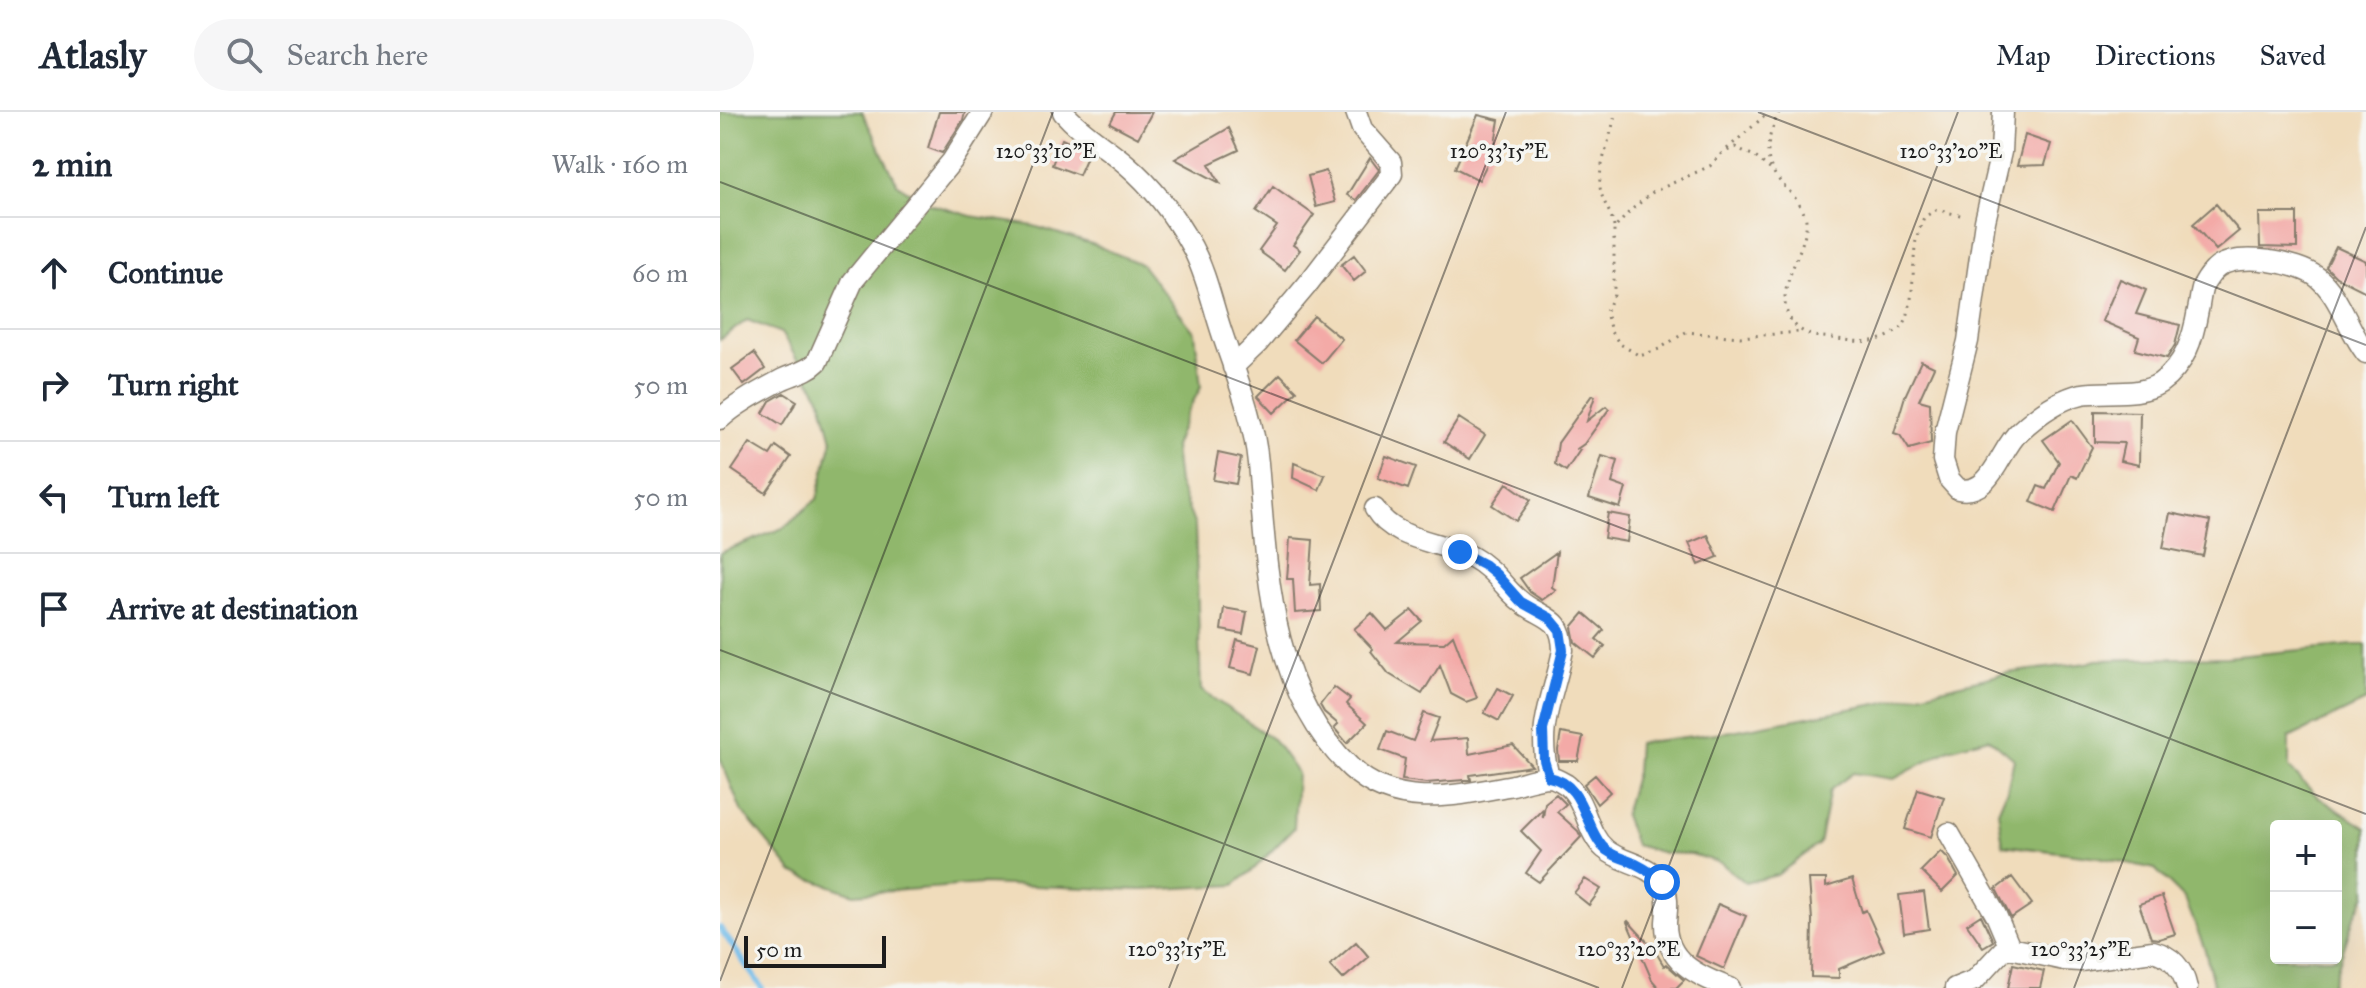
<!DOCTYPE html>
<meta charset="utf-8">
<style>
:root{--surface:#fff;--page:#f6f6f7;--text:#1f2937;--muted:#747a83;--line:#e0e1e3}
body{margin:0;font-family:"IM FELL Great Primer",serif;background:var(--page);color:var(--text)}
.controls{position:absolute;right:24px;bottom:24px;display:grid;overflow:hidden;border-radius:8px;box-shadow:0 8px 32px #0002}
.controls button{width:72px;height:72px;display:grid;place-items:center;padding:0;border:0;border-bottom:2px solid var(--line);background:var(--surface);color:var(--text);font:40px sans-serif}
.scale{position:absolute;left:24px;bottom:20px;width:142px;box-sizing:border-box;padding-left:8px;border:4px solid #1c1c1c;border-top:0;font-size:22px;line-height:28px;white-space:nowrap;color:#1c1c1c;-webkit-text-stroke:6px #f6f6f2;paint-order:stroke}
.stop{position:absolute;width:24px;height:24px;margin:-18px;border:6px solid #1a73e8;border-radius:50%;background:#fff}
.stop.end{background:#1a73e8;border-color:#fff;box-shadow:0 2px 8px #0008}
.list{margin:0;padding:0;list-style:none}
h2{display:flex;justify-content:space-between;align-items:center;height:104px;margin:0;padding:0 32px;font-size:34px}
h2 small{font-size:26px;font-weight:400;color:var(--muted)}
.list li{display:grid;grid-template-columns:52px 1fr auto;gap:24px;align-items:center;box-sizing:border-box;height:112px;padding:0 32px;border-top:2px solid var(--line)}
.list b{display:block;font-size:30px;white-space:nowrap}
.list em{font-size:26px;font-style:normal;color:var(--muted)}
.icon{flex:none;width:44px;height:44px;fill:none;stroke:currentColor;stroke-width:2;stroke-linecap:round;stroke-linejoin:round}
.map{position:relative;flex:none;width:1646px;height:876px;overflow:hidden}
header{display:flex;align-items:center;gap:48px;box-sizing:border-box;height:112px;padding:0 40px;background:var(--surface);border-bottom:2px solid var(--line)}
header strong{font-size:38px}
nav{display:flex;gap:44px;margin-inline-start:auto;font-size:28px}
.search{width:560px;height:72px;background:var(--page);display:flex;align-items:center;gap:20px;box-sizing:border-box;padding:0 28px;border-radius:44px;color:var(--muted);font-size:30px}
main{display:flex}
aside{flex:1;background:var(--surface)}
.map>svg:first-child{display:block}
.forest{fill:#90b76c;stroke:#566a44;stroke-width:2;fill-rule:evenodd}
.lines{fill:none;stroke-linecap:round;stroke-linejoin:round}
.stream{stroke:#70bbe9;stroke-width:6}
.building{fill:#f3aaa7}
.minor-casing{stroke:#867c6c;stroke-width:23}
.path{stroke:#867c6c;stroke-width:3;stroke-dasharray:2 6;stroke-linecap:butt}
.minor{stroke:#fff;stroke-width:20}
.route{stroke:#1a73e8;stroke-width:10}
.ticks{fill:none;stroke:#1c1c1c;stroke-width:2;stroke-opacity:0.45}
.ticks-label{font-size:20px;text-anchor:middle;fill:#1c1c1c;stroke:#f6f6f2;stroke-width:7;stroke-linejoin:round;paint-order:stroke}
</style>
<header>
<strong>Atlasly</strong>
<div class="search"><svg class="icon" aria-label="search" viewBox="0 0 24 24"><circle cx="10" cy="10" r="6"/><path d="M15 15l6 6"/></svg>Search here</div>
<nav><a>Map</a><a>Directions</a><a>Saved</a></nav>
</header>
<main>
<aside>
<h2>2 min<small>Walk · 160 m</small></h2>
<ul class="list">
<li><svg class="icon" aria-label="ahead" viewBox="0 0 24 24"><path d="M12 20V5M6 11l6-6 6 6"/></svg><div><b>Continue</b></div><em>60 m</em></li>
<li><svg class="icon" aria-label="right" viewBox="0 0 24 24"><path d="M7 20v-9h11M14 6l5 5-5 5"/></svg><div><b>Turn right</b></div><em>50 m</em></li>
<li><svg class="icon" aria-label="left" viewBox="0 0 24 24"><path d="M17 20v-9H6M10 6l-5 5 5 5"/></svg><div><b>Turn left</b></div><em>50 m</em></li>
<li><svg class="icon" aria-label="arrive" viewBox="0 0 24 24"><path d="M6 21V4h12l-3 4 3 4H6"/></svg><div><b>Arrive at destination</b></div></li>
</ul>
</aside>
<div class="map">
<svg width="1646" height="876" viewBox="0 0 1646 876">
<rect width="100%" height="100%" fill="#f6f6f2"/>
<filter id="ink" filterUnits="userSpaceOnUse"><feTurbulence type="fractalNoise" baseFrequency=".0125" numOctaves="2"/><feDisplacementMap in="SourceGraphic" scale="16" xChannelSelector="R" yChannelSelector="G"/><feConvolveMatrix kernelMatrix="1 2 1 2 8 2 1 2 1" color-interpolation-filters="sRGB"/></filter>
<filter id="wash" filterUnits="userSpaceOnUse"><feTurbulence type="fractalNoise" baseFrequency=".006" numOctaves="4" result="noise"/><feDisplacementMap in="SourceGraphic" scale="32" xChannelSelector="R" yChannelSelector="G"/><feGaussianBlur stdDeviation="1.8" result="paint"/><feColorMatrix in="noise" values="0 0 0 0 0 0 0 0 0 0 0 0 0 0 0 0 0 1.4 0 .05"/><feComposite in="paint" operator="in"/></filter>
<g filter="url(#wash)">
<rect width="100%" height="100%" fill="#f0dcbb"/>
<path class="forest" d="M 0,0 L 142,0 L 177,71 L 203,90 L 251,104 L 314,114 L 375,133 L 421,152 L 475,221 L 481,275 L 467,301 L 454,335 L 458,371 L 475,414 L 481,578 L 554,628 L 577,661 L 574,716 L 533,758 L 514,773 L 422,778 L 262,772 L 134,782 L 73,761 L 21,698 L 0,646 L 0,441 L 63,416 L 97,387 L 112,328 L 101,287 L 61,221 L 27,208 L 0,228 Z
M 1633,533 L 1646,533 L 1646,589 L 1569,626 L 1569,656 L 1598,685 L 1646,716 L 1646,783 L 1634,805 L 1611,876 L 1494,876 L 1485,838 L 1465,787 L 1435,757 L 1379,745 L 1283,733 L 1278,699 L 1287,678 L 1294,647 L 1269,626 L 1229,637 L 1174,667 L 1133,661 L 1110,678 L 1099,732 L 1057,763 L 1025,771 L 1001,751 L 971,742 L 944,741 L 915,733 L 904,703 L 916,660 L 918,631 L 1012,619 L 1162,591 L 1287,561 L 1367,551 L 1376,548 L 1507,545 ZM 1616,714 L 1616,846 L 1556,846 L 1556,714 Z"/>
<g class="lines">
<path class="stream" d="M 0,816 L 42,876"/>
</g>
<g id="blocks">
<path class="building" d="M 219,0 L 245,0 L 243,8 L 222,41 L 208,36 Z
M 396,0 L 432,0 L 418,26 L 390,11 Z
M 758,3 L 779,8 L 774,38 L 759,68 L 735,56 Z
M 509,16 L 519,38 L 489,52 L 500,71 L 455,47 Z
M 1305,23 L 1331,32 L 1325,53 L 1297,54 Z
M 342,27 L 369,40 L 359,63 L 332,53 Z
M 650,46 L 659,58 L 636,88 L 627,83 Z
M 606,59 L 615,90 L 596,95 L 588,64 Z
M 553,74 L 594,103 L 573,133 L 580,138 L 565,158 L 539,139 L 557,114 L 536,100 Z
M 1496,92 L 1519,119 L 1496,138 L 1473,112 Z
M 1539,101 L 1577,101 L 1577,136 L 1540,135 Z
M 1616,135 L 1646,149 L 1646,180 L 1616,165 L 1606,155 Z
M 634,143 L 646,159 L 634,169 L 621,153 Z
M 1400,167 L 1426,178 L 1416,202 L 1460,213 L 1455,233 L 1447,246 L 1415,238 L 1419,225 L 1382,209 Z
M 594,204 L 622,227 L 602,251 L 574,228 Z
M 34,241 L 45,257 L 24,273 L 12,257 Z
M 1201,249 L 1214,255 L 1199,288 L 1210,291 L 1211,331 L 1189,337 L 1180,323 L 1174,321 L 1185,284 Z
M 560,262 L 577,279 L 554,301 L 538,284 Z
M 64,281 L 77,289 L 62,313 L 43,301 L 50,289 Z
M 872,283 L 875,284 L 867,309 L 886,294 L 889,297 L 864,332 L 857,337 L 860,338 L 846,359 L 835,352 L 838,331 Z
M 1375,299 L 1420,300 L 1419,353 L 1400,349 L 1404,331 L 1375,330 Z
M 739,306 L 765,323 L 750,347 L 724,330 Z
M 1352,308 L 1372,335 L 1357,366 L 1351,363 L 1335,400 L 1311,390 L 1318,374 L 1326,377 L 1339,350 L 1323,328 Z
M 30,331 L 50,343 L 56,334 L 71,345 L 46,381 L 12,358 Z
M 498,341 L 521,346 L 516,372 L 493,368 Z
M 666,344 L 696,355 L 688,377 L 658,366 Z
M 882,344 L 898,349 L 892,371 L 906,376 L 900,396 L 869,386 Z
M 574,351 L 605,363 L 599,378 L 573,366 Z
M 787,371 L 811,388 L 796,409 L 772,393 Z
M 888,401 L 910,405 L 907,430 L 884,426 Z
M 1450,401 L 1490,409 L 1483,444 L 1443,436 Z
M 988,423 L 998,445 L 979,453 L 969,431 Z
M 570,426 L 593,428 L 590,473 L 600,472 L 601,499 L 575,501 L 573,467 L 567,467 Z
M 837,440 L 832,475 L 836,478 L 822,488 L 810,480 L 800,466 Z
M 504,496 L 527,500 L 523,522 L 501,518 Z
M 692,498 L 702,509 L 677,530 L 724,531 L 733,523 L 757,586 L 746,590 L 731,582 L 720,553 L 702,582 L 669,562 L 651,539 L 653,537 L 634,517 L 652,501 L 667,518 Z
M 864,501 L 884,518 L 876,527 L 885,534 L 875,546 L 855,530 L 852,515 Z
M 517,528 L 540,534 L 533,562 L 510,556 Z
M 614,575 L 630,587 L 626,592 L 647,611 L 627,631 L 614,616 L 618,612 L 604,600 L 600,593 Z
M 778,576 L 793,584 L 779,609 L 764,601 Z
M 704,601 L 719,606 L 710,629 L 748,626 L 749,642 L 793,633 L 812,654 L 750,663 L 751,668 L 744,668 L 706,671 L 682,668 L 685,647 L 660,638 L 667,619 L 693,629 Z
M 841,621 L 863,625 L 858,649 L 839,649 L 838,638 Z
M 875,663 L 890,680 L 877,692 L 864,672 Z
M 1198,677 L 1224,685 L 1211,725 L 1185,717 Z
M 836,682 L 846,692 L 837,700 L 858,719 L 861,725 L 819,770 L 806,761 L 821,739 L 801,719 L 822,698 L 823,706 L 825,691 Z
M 1221,739 L 1228,746 L 1238,764 L 1222,780 L 1201,759 Z
M 1292,765 L 1312,792 L 1291,806 L 1276,777 Z
M 865,767 L 881,777 L 869,793 L 854,781 Z
M 1089,767 L 1106,767 L 1106,775 L 1132,767 L 1142,800 L 1146,798 L 1164,838 L 1119,857 L 1119,866 L 1091,865 L 1092,808 Z
M 1204,780 L 1209,817 L 1184,821 L 1179,783 Z
M 1442,784 L 1455,822 L 1439,827 L 1431,826 L 1419,792 Z
M 998,792 L 1026,804 L 1004,857 L 976,844 Z
M 1261,803 L 1273,829 L 1263,835 L 1247,812 Z
M 908,809 L 934,837 L 944,854 L 946,852 L 964,868 L 956,876 L 939,876 L 932,868 L 907,810 Z
M 636,830 L 649,845 L 623,867 L 610,853 Z
M 1293,852 L 1324,859 L 1320,876 L 1288,876 Z"/>
</g>
</g>
<g filter="url(#ink)">
<use href="#blocks" fill-opacity="0" stroke="#867c6c" stroke-width="2"/>
<g class="lines">
<defs>
<path id="minor" d="M 343,0 C 361,21 385,34 406,52 C 433,75 455,104 472,135 C 486,161 492,191 501,218 C 515,261 534,306 538,351 C 547,455 549,579 631,656 C 677,699 739,683 793,673 C 804,670 818,665 830,665 C 836,666 842,670 847,673 C 867,690 866,721 885,737 C 902,752 931,751 943,773 C 949,784 947,798 946,810 C 945,849 977,864 1010,876
M 1283,0 L 1281,40 L 1265,109 L 1248,229 L 1225,320 L 1223,348 L 1229,367 L 1238,377 C 1273,384 1279,337 1300,319 C 1317,303 1340,287 1362,282 C 1386,278 1419,285 1440,271 C 1465,253 1473,227 1478,198 C 1480,190 1480,182 1483,174 C 1487,167 1491,160 1498,155 C 1519,140 1577,150 1597,165 C 1620,183 1628,218 1646,241
M 513,255 L 538,231 L 587,173 L 672,62 L 671,50 L 642,17 L 636,0
M 0,307 C 17,291 41,279 61,268 C 73,262 87,260 97,250 L 133,169 L 232,49 L 263,0
M 655,397 C 674,429 721,429 752,445 C 778,459 786,481 807,494 C 829,508 842,507 843,538 C 834,586 815,614 829,665
M 1229,721 L 1276,803 L 1290,836
M 1235,876 L 1255,868 L 1283,838 L 1290,836 L 1344,848 L 1360,849 L 1433,839 C 1452,844 1463,857 1467,876"/>
</defs>
<use href="#minor" class="minor-casing"/>
<path class="path" d="M 1059,0 C 1048,24 1041,47 1059,68 C 1064,75 1070,79 1075,86 C 1079,93 1085,100 1086,108 C 1089,130 1063,165 1065,191 C 1067,211 1083,224 1102,225 C 1117,226 1135,231 1151,229 C 1161,228 1177,222 1183,213 C 1195,196 1192,150 1196,128 C 1198,121 1201,113 1204,105 L 1216,98 L 1245,104
M 1007,37 L 1049,0
M 1050,57 L 1034,44 L 1015,35 L 1001,42 L 990,54 L 933,80 L 911,98 L 894,117 L 894,183 L 886,200 L 891,220 L 900,232 L 920,244 L 939,237 L 966,220 L 1020,225 L 1079,220
M 894,115 C 892,101 884,93 881,80 C 875,59 893,23 895,0"/>
<use href="#minor" class="minor"/>
</g>
</g>
<g class="lines" filter="url(#ink)">
<path class="route" d="M 740,440 L 765,453 L 776,462 L 801,490 L 830,506 L 840,518 L 843,538 L 823,618 L 824,648 L 829,665 C 864,672 863,711 882,734 C 890,744 904,746 916,752 C 926,757 934,762 942,770"/>
</g>
<path class="ticks" d="M 1038,0 L 1646,233M 0,70 L 1646,702M 0,538 L 879,876M 0,869 L 333,0M 449,876 L 786,0M 902,876 L 1238,0M 1354,876 L 1646,115"/>
<g class="ticks-label">
<text x="326" y="46">120°33'10"E</text>
<text x="779" y="46">120°33'15"E</text>
<text x="1231" y="46">120°33'20"E</text>
<text x="457" y="844">120°33'15"E</text>
<text x="909" y="844">120°33'20"E</text>
<text x="1361" y="844">120°33'25"E</text>
</g>
</svg>
<div class="controls">
<button>+</button>
<button>−</button>
</div>
<div class="scale">50 m</div>
<div class="stop" style="left:942px;top:770px"></div>
<div class="stop end" style="left:740px;top:440px"></div>
</div>
</main>
